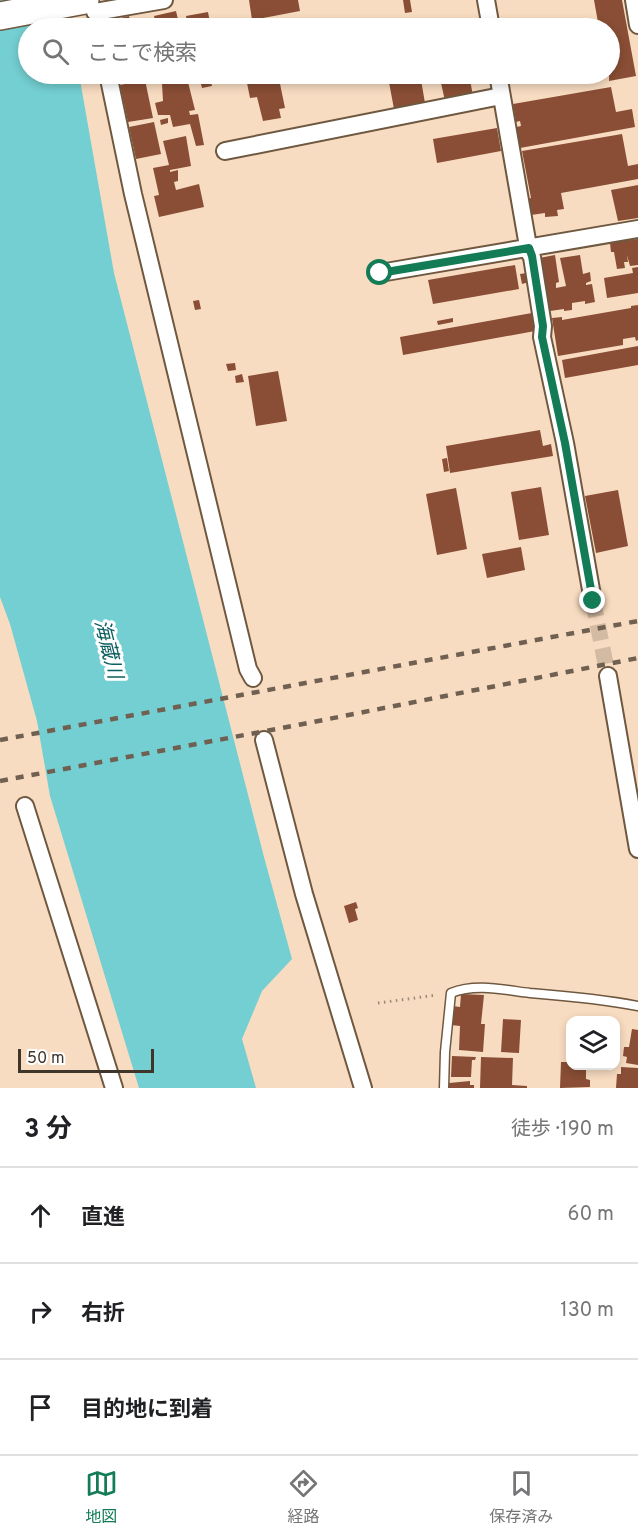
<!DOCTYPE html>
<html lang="ja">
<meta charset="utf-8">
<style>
:root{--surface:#fff;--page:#f2f2f2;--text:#202124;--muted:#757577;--line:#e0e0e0;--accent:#137c56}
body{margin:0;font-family:Overpass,"Noto Sans JP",sans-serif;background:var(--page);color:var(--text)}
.controls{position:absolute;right:18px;bottom:18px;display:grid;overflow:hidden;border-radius:12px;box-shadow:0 3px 9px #0003}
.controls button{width:54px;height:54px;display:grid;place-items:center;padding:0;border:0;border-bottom:2px solid var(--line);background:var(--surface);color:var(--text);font:30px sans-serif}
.scale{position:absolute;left:18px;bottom:15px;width:136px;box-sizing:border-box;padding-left:6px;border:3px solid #40352a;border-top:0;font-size:16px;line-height:21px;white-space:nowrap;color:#40352a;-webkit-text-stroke:4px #fff;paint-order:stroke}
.stop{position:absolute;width:18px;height:18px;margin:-14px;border:4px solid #137c56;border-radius:50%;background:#fff}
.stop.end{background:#137c56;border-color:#fff;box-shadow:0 2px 6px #0008}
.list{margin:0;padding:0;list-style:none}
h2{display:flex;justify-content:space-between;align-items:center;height:78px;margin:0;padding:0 24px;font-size:26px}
h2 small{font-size:20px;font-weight:400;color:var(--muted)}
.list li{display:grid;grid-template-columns:39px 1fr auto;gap:18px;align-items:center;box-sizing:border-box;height:96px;padding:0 24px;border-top:2px solid var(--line)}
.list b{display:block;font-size:22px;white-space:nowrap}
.list em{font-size:20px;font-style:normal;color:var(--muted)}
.icon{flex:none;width:33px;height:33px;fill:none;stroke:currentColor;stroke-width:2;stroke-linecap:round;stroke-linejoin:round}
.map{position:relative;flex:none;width:638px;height:1088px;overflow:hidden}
.search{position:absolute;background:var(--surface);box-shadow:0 3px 9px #0003;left:18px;right:18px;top:18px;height:66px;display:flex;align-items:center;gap:15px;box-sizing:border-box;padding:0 21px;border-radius:33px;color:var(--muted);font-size:22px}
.sheet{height:366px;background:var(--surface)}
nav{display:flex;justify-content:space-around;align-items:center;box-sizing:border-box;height:84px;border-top:2px solid var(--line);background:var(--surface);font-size:16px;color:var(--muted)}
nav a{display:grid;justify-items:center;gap:3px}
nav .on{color:var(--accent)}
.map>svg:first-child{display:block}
.water{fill:#73cfd1}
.building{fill:#894e35}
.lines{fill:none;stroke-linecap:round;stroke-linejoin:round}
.minor-tunnel{stroke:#d3bba3;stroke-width:16;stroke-dasharray:16 8;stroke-linecap:butt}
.service-casing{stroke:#6f5840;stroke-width:11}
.minor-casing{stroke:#6f5840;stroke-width:20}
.trunk-casing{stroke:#6f5840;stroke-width:30}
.path{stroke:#9c8976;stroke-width:3;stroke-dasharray:1.5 4.5;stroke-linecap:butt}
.service{stroke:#fff;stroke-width:8}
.minor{stroke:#fff;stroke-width:16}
.trunk{stroke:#fff;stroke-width:27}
.rail{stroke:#706051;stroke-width:4.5;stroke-dasharray:8 8;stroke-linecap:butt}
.route{stroke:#137c56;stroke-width:8}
.labels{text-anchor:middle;stroke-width:6;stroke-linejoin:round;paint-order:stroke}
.water-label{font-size:20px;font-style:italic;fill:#0d5e60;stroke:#fff}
</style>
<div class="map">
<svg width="638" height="1088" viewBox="0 0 638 1088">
<rect width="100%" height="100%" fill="#f8dcc1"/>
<path class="water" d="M 0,0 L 66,0 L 71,28 L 28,28 L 28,74 L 79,74 L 114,273 L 264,857 L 292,959 L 262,991 L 242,1039 L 256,1088 L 139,1088 L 50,796 L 37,721 L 10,624 L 0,597 Z"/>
<path class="building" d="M 249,0 L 298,0 L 300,11 L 252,20 Z
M 403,0 L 410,0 L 412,12 L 405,13 Z
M 594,0 L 622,0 L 636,76 L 609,81 L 610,28 L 599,28 Z
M 176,11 L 180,28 L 157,28 L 154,16 Z
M 208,12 L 211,28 L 188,28 L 186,16 Z
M 129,16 L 132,28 L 109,28 L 107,21 Z
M 243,21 L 244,25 L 258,23 L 259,28 L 222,28 L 222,26 Z
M 118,74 L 145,74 L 146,77 L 120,82 Z
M 146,74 L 165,74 L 166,80 L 149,84 Z
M 209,74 L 212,86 L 202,88 L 199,76 Z
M 257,74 L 258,78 L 261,78 L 260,74 L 278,74 L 285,108 L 279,109 L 281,118 L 263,121 L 257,97 L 250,98 L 247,83 L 251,83 L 249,75 Z
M 409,74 L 420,74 L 425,103 L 394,109 L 388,77 Z
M 439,74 L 469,74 L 473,96 L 445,101 Z
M 507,74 L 517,74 L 518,82 L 509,84 Z
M 187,78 L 195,110 L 189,111 L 190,115 L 198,114 L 204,145 L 196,146 L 190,124 L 173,127 L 170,115 L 158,115 L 155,103 L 163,101 L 162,84 L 180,82 L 180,79 Z
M 145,80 L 153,118 L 128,122 L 120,85 Z
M 611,87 L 616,112 L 632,109 L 635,127 L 520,148 L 516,127 L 521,126 L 520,121 L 516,122 L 513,104 Z
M 168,118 L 168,123 L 161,125 L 160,120 Z
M 154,122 L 161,154 L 136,159 L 129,127 Z
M 497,128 L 501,151 L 437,163 L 433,139 Z
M 622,134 L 628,166 L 638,164 L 638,179 L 561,193 L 564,209 L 557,210 L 558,216 L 545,217 L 545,213 L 531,215 L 528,199 L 531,198 L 522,151 Z
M 186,136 L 191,166 L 170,170 L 170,172 L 178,170 L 178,181 L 174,182 L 176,190 L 199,184 L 204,207 L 159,217 L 154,196 L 159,195 L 153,168 L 169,165 L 163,141 Z
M 638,185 L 638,218 L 618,221 L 611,190 Z
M 638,239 L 638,265 L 630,266 L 627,255 L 628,262 L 624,262 L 625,268 L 617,269 L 614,252 L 611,252 L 610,243 Z
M 555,255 L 559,282 L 556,283 L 556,288 L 566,286 L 560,258 L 580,255 L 583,274 L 590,272 L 591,281 L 586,283 L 586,285 L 592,284 L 595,302 L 585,304 L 585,301 L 572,303 L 572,310 L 564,311 L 564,309 L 550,311 L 539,258 Z
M 515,265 L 519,289 L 433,304 L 428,280 Z
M 638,267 L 638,293 L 607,298 L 604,278 L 633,273 L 632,268 Z
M 527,273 L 529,282 L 522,284 L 520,274 Z
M 199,300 L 201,309 L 195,310 L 193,301 Z
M 638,305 L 638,340 L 636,341 L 635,337 L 623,339 L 623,345 L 558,356 L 552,318 L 562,317 L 562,320 L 631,308 L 631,306 Z
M 532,313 L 535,331 L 403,355 L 400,337 Z
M 453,318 L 453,322 L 438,325 L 437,321 Z
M 638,346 L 638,365 L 565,378 L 562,360 Z
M 235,363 L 236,370 L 228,371 L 226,364 Z
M 278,371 L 287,421 L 256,426 L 248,376 Z
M 242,374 L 244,382 L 236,383 L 235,376 Z
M 540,430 L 543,446 L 551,444 L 553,456 L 450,473 L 446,446 Z
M 447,458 L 449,471 L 444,472 L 442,459 Z
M 541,487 L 549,535 L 519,540 L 511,492 Z
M 456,488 L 467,549 L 437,555 L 426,494 Z
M 618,490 L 628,546 L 596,553 L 585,496 Z
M 521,547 L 525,570 L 487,578 L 482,554 Z
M 356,902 L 358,908 L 355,909 L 358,920 L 349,923 L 344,906 Z
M 461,994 L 484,995 L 481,1024 L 485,1024 L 483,1052 L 459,1050 L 460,1026 L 451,1025 L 453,1006 L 460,1007 Z
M 503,1019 L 521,1020 L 519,1053 L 501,1052 Z
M 632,1029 L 638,1030 L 638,1065 L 626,1063 L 627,1057 L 623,1056 L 624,1047 L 629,1047 Z
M 452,1056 L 476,1057 L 475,1060 L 472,1060 L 471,1077 L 451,1077 Z
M 481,1057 L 513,1058 L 512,1085 L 527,1086 L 527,1088 L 480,1088 Z
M 561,1062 L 570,1062 L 570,1066 L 586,1066 L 586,1079 L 590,1080 L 590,1087 L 560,1088 Z
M 621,1067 L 638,1068 L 638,1088 L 616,1088 L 617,1074 L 621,1074 Z
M 470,1081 L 470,1085 L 474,1085 L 474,1088 L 449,1088 L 449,1083 Z"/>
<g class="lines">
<path class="minor-tunnel" d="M 593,601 L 608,676"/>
<defs>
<path id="service" d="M 444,1088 L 445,1052 L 451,993 C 476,983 504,990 530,993 C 567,996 602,999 638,1006"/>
<path id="minor" d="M 486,0 L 491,28
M 634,0 L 638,25
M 95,12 L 164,0
M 108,74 L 133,194 L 248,669 L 253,678
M 498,74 L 529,252 L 532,257 L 543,326 L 542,337 L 565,443 L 593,601
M 225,151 L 501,96
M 380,273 L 638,229
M 608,676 L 638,849
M 264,740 L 304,894 L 363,1088
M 25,806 L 114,1088"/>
<path id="trunk" d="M 0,16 L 85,0"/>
</defs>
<use href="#service" class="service-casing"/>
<use href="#minor" class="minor-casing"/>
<use href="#trunk" class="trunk-casing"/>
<path class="path" d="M 378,1003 L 437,995"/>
<use href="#service" class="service"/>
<use href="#minor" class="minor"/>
<use href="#trunk" class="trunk"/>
<path class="rail" d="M 0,740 L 638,621
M 0,781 L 303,724 L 638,658"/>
</g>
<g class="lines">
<path class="route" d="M 380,273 L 529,248 L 532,256 L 543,326 L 542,337 L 565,443 L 593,601"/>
</g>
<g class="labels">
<g class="water-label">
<text transform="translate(109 649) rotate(76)" y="7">海蔵川</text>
</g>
</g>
</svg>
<div class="controls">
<button><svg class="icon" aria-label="layers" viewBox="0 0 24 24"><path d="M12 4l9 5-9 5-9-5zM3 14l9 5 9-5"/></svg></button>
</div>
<div class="scale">50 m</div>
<div class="stop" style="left:380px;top:273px"></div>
<div class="stop end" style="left:593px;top:601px"></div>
<div class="search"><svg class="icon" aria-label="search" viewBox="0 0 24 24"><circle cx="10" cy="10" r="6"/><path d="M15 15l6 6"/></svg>ここで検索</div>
</div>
<section class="sheet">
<h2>3 分<small>徒歩 · 190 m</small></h2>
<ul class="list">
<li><svg class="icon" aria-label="ahead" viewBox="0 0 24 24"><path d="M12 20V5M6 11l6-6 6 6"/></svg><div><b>直進</b></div><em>60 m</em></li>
<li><svg class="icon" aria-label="right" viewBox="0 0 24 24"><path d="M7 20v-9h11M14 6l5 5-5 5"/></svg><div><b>右折</b></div><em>130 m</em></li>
<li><svg class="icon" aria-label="arrive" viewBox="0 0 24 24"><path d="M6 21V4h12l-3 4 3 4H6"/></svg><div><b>目的地に到着</b></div></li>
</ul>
</section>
<nav>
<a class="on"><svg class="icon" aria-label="map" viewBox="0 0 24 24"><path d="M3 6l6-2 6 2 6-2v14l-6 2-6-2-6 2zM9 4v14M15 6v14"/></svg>地図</a>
<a><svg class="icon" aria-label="directions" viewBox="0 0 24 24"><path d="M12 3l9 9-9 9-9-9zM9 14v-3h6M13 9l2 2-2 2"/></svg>経路</a>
<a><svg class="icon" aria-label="saved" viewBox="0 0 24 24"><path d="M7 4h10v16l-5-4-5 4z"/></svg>保存済み</a>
</nav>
